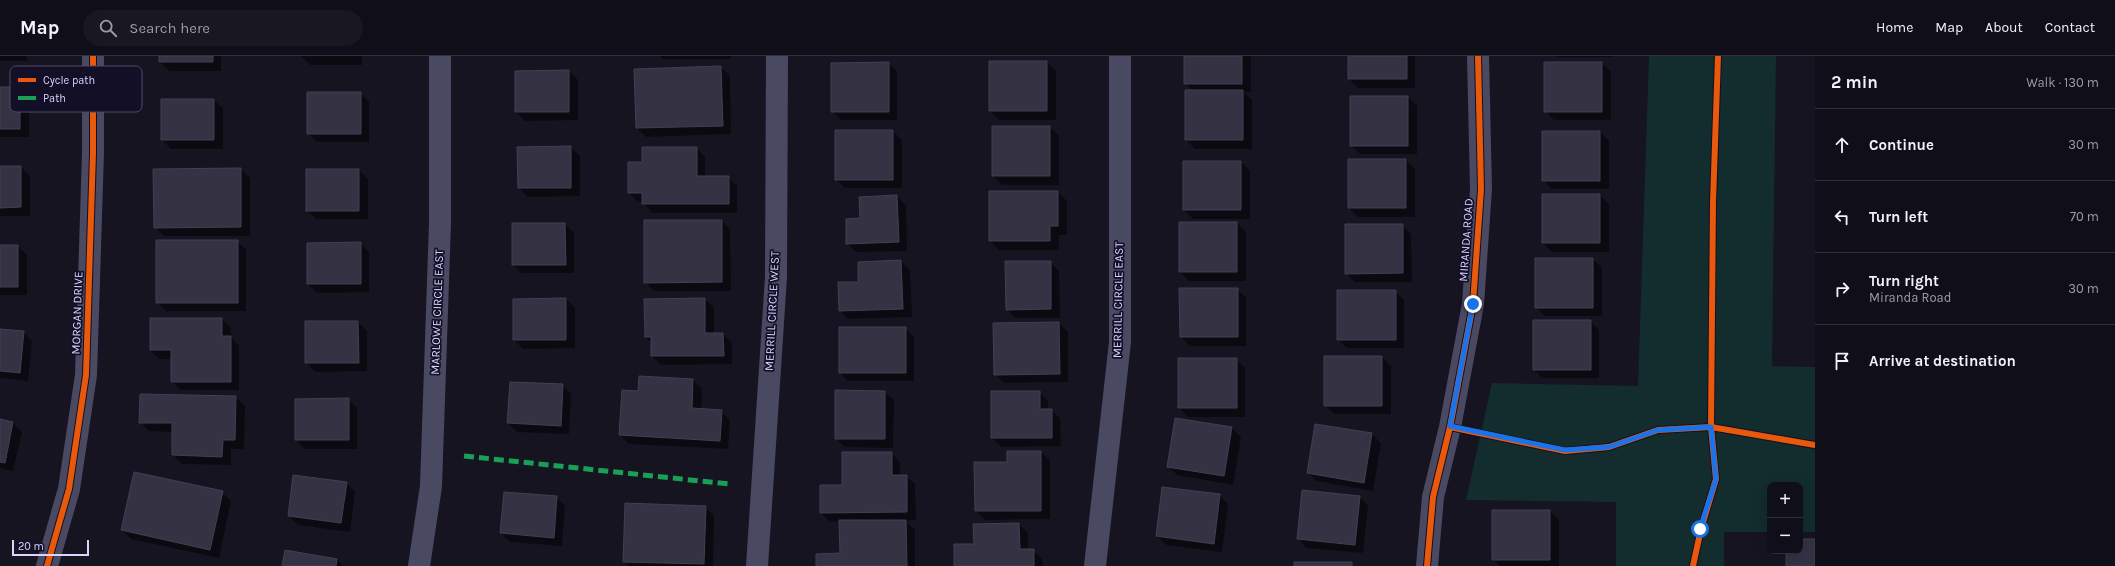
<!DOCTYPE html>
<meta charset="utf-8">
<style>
:root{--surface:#100f19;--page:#191822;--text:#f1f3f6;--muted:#9c9ca2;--line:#302f38}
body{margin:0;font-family:Karla,sans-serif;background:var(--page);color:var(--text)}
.controls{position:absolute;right:12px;bottom:12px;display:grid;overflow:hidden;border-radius:8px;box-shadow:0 4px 16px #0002}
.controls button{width:36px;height:36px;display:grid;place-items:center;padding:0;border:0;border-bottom:1px solid var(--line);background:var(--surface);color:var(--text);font:20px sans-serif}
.scale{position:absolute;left:12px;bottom:10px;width:77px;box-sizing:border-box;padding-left:4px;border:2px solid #d9d4ff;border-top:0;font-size:11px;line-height:14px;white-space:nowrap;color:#d9d4ff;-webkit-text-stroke:3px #130f26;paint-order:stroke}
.stop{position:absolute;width:12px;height:12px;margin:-9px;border:3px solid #1a73e8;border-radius:50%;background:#fff}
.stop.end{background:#1a73e8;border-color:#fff;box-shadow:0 1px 4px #0008}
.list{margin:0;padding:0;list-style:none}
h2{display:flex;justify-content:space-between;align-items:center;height:52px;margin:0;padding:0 16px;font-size:17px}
h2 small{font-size:13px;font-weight:400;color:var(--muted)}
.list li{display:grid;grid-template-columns:26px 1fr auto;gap:12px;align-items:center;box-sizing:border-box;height:72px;padding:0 16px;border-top:1px solid var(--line)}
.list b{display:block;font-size:15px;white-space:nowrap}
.list p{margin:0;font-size:13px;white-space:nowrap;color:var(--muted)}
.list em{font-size:13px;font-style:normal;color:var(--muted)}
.icon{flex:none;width:22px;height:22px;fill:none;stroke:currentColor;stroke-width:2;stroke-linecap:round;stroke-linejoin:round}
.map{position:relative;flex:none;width:1815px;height:510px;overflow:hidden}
header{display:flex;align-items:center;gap:24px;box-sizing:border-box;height:56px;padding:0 20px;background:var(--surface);border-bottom:1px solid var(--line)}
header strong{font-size:19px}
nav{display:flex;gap:22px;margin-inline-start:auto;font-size:14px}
.search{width:280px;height:36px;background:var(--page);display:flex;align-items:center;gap:10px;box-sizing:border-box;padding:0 14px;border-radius:22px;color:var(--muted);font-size:15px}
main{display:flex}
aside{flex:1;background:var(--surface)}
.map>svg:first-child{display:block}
.green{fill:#132c2d}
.shadow{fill:#0007}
.building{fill:#343243;stroke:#433f54}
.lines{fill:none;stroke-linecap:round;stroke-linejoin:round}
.street{stroke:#4a4962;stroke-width:22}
.quiet{stroke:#1a9f57;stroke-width:5;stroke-dasharray:10 5;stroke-linecap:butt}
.cycleway-casing{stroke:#130f26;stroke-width:8}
.cycleway{stroke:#e8590c;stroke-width:6}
.route{stroke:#1a73e8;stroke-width:5}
.labels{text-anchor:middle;stroke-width:3.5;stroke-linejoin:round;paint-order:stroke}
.street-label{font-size:12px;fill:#d9d4ff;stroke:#130f26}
.key{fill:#130f26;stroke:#4e4a67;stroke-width:1}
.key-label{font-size:11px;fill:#d9d4ff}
</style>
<header>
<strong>Map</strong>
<div class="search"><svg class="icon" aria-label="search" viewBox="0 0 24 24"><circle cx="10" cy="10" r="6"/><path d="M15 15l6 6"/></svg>Search here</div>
<nav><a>Home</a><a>Map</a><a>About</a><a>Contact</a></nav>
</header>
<main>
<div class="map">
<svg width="1815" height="510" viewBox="0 0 1815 510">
<rect width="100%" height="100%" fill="#161421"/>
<path class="green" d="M 1649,0 L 1776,0 L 1772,310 L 1815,311 L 1815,476 L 1800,476 L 1800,429 L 1770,429 L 1770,476 L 1724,476 L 1724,510 L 1616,510 L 1616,446 L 1466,444 L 1492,327 L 1638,330 Z"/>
<path class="shadow" d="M 0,0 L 27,0 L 27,5 L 0,5 Z
M 160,0 L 221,0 L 221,15 L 169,15 L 160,6 Z
M 301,0 L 362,0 L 362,9 L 310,9 Z
M 660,0 L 731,0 L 731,3 L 663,3 Z
M 1185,0 L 1251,0 L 1251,36 L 1244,36 L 1252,44 L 1252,93 L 1195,93 L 1186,84 L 1193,35 L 1185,27 Z
M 1349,0 L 1415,0 L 1415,32 L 1358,32 L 1349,23 Z
M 1556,0 L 1614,0 L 1614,1 L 1557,1 Z
M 1047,6 L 1056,15 L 1056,64 L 999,64 L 990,55 Z
M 889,7 L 897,16 L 897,64 L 841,64 L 832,55 Z
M 1602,7 L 1611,16 L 1611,64 L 1554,64 L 1545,55 Z
M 721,11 L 730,20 L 731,78 L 646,81 L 637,72 Z
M 569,15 L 578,24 L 578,64 L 525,65 L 516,56 Z
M 0,32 L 20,32 L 29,41 L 29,81 L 0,81 Z
M 360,37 L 369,46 L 369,86 L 317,86 L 308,77 Z
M 1408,41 L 1417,50 L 1417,98 L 1360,98 L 1351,89 Z
M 214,44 L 223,52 L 223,93 L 171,93 L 162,84 Z
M 1050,71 L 1059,80 L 1059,129 L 1002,129 L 993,120 Z
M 893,75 L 902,84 L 902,132 L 845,132 L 836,123 Z
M 1600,76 L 1609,85 L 1609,133 L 1552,133 L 1543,124 Z
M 571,91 L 580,100 L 580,140 L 528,141 L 519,132 Z
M 697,92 L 705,101 L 705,121 L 728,121 L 737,130 L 737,157 L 652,157 L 643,146 L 638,146 L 629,137 L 643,107 Z
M 1406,104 L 1415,113 L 1415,161 L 1358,161 L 1349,152 Z
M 1184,106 L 1241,106 L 1250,115 L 1250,163 L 1193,163 L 1184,154 Z
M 0,111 L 21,111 L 30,120 L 30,160 L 0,160 Z
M 241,113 L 250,122 L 250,180 L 164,180 L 155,171 Z
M 359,114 L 368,123 L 368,163 L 316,163 L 307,154 Z
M 1058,136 L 1067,145 L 1067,179 L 1059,179 L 1059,194 L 999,194 L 990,185 Z
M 1543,139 L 1600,139 L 1609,148 L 1609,196 L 1552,196 L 1543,187 Z
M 897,140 L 906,149 L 907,195 L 856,196 L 847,187 L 861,163 Z
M 722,165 L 730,174 L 731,235 L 654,235 L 645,226 Z
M 1180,167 L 1237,167 L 1246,176 L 1246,225 L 1189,225 L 1180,216 Z
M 565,168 L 574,177 L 574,217 L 522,217 L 513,208 Z
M 1402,169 L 1411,178 L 1412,226 L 1355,226 L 1346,217 Z
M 237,185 L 246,194 L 246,255 L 166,255 L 157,246 Z
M 360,187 L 369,196 L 369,236 L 317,237 L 308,228 Z
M 0,190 L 18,190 L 27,199 L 27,239 L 0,239 Z
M 1593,203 L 1602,212 L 1602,260 L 1545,260 L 1536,251 Z
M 901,205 L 910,214 L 912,261 L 848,263 L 840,254 L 859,227 L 859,207 Z
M 1050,206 L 1059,215 L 1060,262 L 1015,262 L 1007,253 Z
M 1237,233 L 1246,242 L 1246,290 L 1190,290 L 1181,281 Z
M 1395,235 L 1404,244 L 1404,292 L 1347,292 L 1338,284 Z
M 566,243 L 575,252 L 575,292 L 523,293 L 514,284 Z
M 705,243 L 714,252 L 714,278 L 723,278 L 732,287 L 732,308 L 661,309 L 652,300 L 652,288 L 646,281 Z
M 222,263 L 231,272 L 231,281 L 239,290 L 239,334 L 181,334 L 172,326 L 172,303 L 159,303 L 150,294 Z
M 1590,265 L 1599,274 L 1599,322 L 1542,322 L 1534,314 Z
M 358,266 L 367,275 L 367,315 L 315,316 L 306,307 Z
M 1059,267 L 1068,276 L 1068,326 L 1004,327 L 995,318 Z
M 905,272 L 914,281 L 914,325 L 848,325 L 840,317 Z
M 0,274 L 23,276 L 32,285 L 28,325 L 0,322 Z
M 1382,301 L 1391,310 L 1391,358 L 1334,358 L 1325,349 Z
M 1236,303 L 1245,312 L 1245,361 L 1188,361 L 1179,352 Z
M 693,324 L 702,333 L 701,354 L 721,355 L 730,364 L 728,393 L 629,388 L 620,379 L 639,336 Z
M 562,329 L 571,338 L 569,378 L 517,376 L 508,367 Z
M 885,336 L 894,344 L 893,392 L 845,391 L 836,383 Z
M 1039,336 L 1048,345 L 1048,354 L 1051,354 L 1060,362 L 1061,390 L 1001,391 L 992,382 Z
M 236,341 L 245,350 L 244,393 L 231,393 L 231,409 L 182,408 L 173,399 L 173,376 L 149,375 L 140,366 Z
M 348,343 L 357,352 L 357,393 L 305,393 L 296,384 Z
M 0,364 L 13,367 L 22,376 L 13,415 L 0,412 Z
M 1316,369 L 1372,378 L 1381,387 L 1373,435 L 1317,425 L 1308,416 Z
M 1232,372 L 1241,381 L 1233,429 L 1177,419 L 1168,410 Z
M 1041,396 L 1050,404 L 1050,463 L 985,464 L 976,455 L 1008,407 Z
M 891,397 L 900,406 L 900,420 L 906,420 L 915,428 L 916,464 L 906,465 L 915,474 L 915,510 L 817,510 L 841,498 L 840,465 L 830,466 L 821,457 L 843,430 Z
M 346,427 L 355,436 L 350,476 L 298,469 L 289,460 Z
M 222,436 L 231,445 L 219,502 L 131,483 L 122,474 Z
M 1219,439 L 1228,448 L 1222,496 L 1166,489 L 1157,480 Z
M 556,441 L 565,450 L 562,490 L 510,486 L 501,477 Z
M 1359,441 L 1368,449 L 1363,497 L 1307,492 L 1298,483 Z
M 705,451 L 714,460 L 713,510 L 629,510 L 624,505 Z
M 1550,455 L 1559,464 L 1559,510 L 1500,510 L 1493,503 Z
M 1019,468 L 1028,477 L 1028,494 L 1033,494 L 1042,503 L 1043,510 L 955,510 L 975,489 Z
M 337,504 L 343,510 L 283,510 Z"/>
<path class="building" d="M 159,0 L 213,0 L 213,6 L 159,6 Z
M 1184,0 L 1242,0 L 1242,28 L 1184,28 Z
M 1348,0 L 1407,0 L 1407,23 L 1348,23 Z
M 989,5 L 1047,5 L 1047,55 L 989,55 Z
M 889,6 L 889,56 L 831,56 L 831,7 Z
M 1544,6 L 1602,6 L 1602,56 L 1544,56 Z
M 721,10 L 723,70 L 636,72 L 634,13 Z
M 569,14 L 569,56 L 515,56 L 515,15 Z
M 0,31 L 20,31 L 20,73 L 0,73 Z
M 1185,34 L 1243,34 L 1243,84 L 1185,84 Z
M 307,36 L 361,36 L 361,78 L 307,78 Z
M 1350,40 L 1408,40 L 1408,90 L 1350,90 Z
M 161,43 L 214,43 L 214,84 L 161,84 Z
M 992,70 L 1050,70 L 1050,120 L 992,120 Z
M 835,74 L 893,74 L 893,124 L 835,124 Z
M 1542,75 L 1600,75 L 1600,125 L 1542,125 Z
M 571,90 L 571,132 L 518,132 L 517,91 Z
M 642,91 L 697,91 L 697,120 L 729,120 L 729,148 L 642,148 L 642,137 L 628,137 L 628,106 L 642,106 Z
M 1348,103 L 1406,103 L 1406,152 L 1348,152 Z
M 1183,105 L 1241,105 L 1241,154 L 1183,154 Z
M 0,110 L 21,110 L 21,151 L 0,152 Z
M 241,112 L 241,171 L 154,172 L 153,113 Z
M 306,113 L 359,113 L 359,155 L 306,155 Z
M 989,135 L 1058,135 L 1058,170 L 1050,170 L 1050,185 L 989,185 Z
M 1542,138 L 1600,138 L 1600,187 L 1542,187 Z
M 897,139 L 899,186 L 846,188 L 846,163 L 860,162 L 859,141 Z
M 644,164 L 722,164 L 722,226 L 644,227 Z
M 1179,166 L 1237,166 L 1237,216 L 1179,216 Z
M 512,167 L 565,167 L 566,209 L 512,209 Z
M 1345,168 L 1403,168 L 1403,217 L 1345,218 Z
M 156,184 L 238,184 L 238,247 L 156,247 Z
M 361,186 L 361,228 L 307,228 L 307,187 Z
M 0,189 L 18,189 L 18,231 L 0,231 Z
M 1535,202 L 1593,202 L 1593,252 L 1535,252 Z
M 901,204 L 903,253 L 839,255 L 838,226 L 858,226 L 858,206 Z
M 1005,205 L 1051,205 L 1051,253 L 1006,254 Z
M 1179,232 L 1238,232 L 1238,281 L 1180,281 Z
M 1337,234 L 1396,234 L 1396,284 L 1337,284 Z
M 566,242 L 566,284 L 513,284 L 513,243 Z
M 705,242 L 705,277 L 723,277 L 724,300 L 651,300 L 651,281 L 645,281 L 644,243 Z
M 150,262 L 222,262 L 222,280 L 231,280 L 231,326 L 171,326 L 171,294 L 150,294 Z
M 1533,264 L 1591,264 L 1591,314 L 1533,314 Z
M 305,265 L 358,265 L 359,307 L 305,307 Z
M 1059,266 L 1060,318 L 994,319 L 993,267 Z
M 839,271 L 906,271 L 906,317 L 839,317 Z
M 0,273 L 24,275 L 20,317 L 0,315 Z
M 1324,300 L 1382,300 L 1382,350 L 1324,350 Z
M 1178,302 L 1237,302 L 1237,352 L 1178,352 Z
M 639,320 L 693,323 L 692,352 L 722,354 L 720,385 L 619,379 L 622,334 L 638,335 Z
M 510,326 L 563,328 L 561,370 L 507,367 Z
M 835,334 L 885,335 L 885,383 L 835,383 Z
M 991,335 L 1040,335 L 1040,353 L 1052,353 L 1052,382 L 991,382 Z
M 140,338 L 236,340 L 235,384 L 223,384 L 222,401 L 172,399 L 172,367 L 139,367 Z
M 349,342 L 349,384 L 295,384 L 295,343 Z
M 1175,362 L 1232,371 L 1224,420 L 1167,411 Z
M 0,363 L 13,366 L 5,407 L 0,406 Z
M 1315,368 L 1372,377 L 1364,427 L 1307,417 Z
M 1007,395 L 1041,395 L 1041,455 L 975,455 L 974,406 L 1007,406 Z
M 842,396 L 892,396 L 892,419 L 907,419 L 907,456 L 820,457 L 820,429 L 842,429 Z
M 134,416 L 223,435 L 210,494 L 121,474 Z
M 293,419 L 347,426 L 341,467 L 288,460 Z
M 1162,431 L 1220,438 L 1214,488 L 1156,480 Z
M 1302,434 L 1360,440 L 1355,489 L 1297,483 Z
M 504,436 L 557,440 L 554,482 L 500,477 Z
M 625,447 L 706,450 L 704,508 L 623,506 Z
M 1492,454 L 1550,454 L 1550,504 L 1492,504 Z
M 839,464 L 906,464 L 907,510 L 816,510 L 816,498 L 840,497 Z
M 1019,467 L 1020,493 L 1034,493 L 1034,510 L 954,510 L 954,488 L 974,488 L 973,468 Z
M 1800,483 L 1815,483 L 1815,510 L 1786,510 L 1786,495 L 1800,495 Z
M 285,494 L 337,503 L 336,510 L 282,510 Z
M 1294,506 L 1352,506 L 1352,510 L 1294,510 Z"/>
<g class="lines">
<path class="street" d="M 47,510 L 69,433 L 86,319 L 93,97 L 93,0
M 419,510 L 431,430 L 440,167 L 440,0
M 757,510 L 776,221 L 777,0
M 1095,510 L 1120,286 L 1120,0
M 1427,510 L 1433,441 L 1450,371 L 1473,248 L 1481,133 L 1478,0"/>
<path class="quiet" d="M 464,400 L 729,428"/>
<defs>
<path id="cycleway" d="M 1450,371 L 1565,395 L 1609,391 L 1658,374 L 1711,371 L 1815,389
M 47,510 L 69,433 L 86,319 L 93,97 L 93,0
M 1427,510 L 1433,441 L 1450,371 L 1473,248 L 1481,133 L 1478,0
M 1693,510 L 1701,473 L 1716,423 L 1711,371 L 1713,146 L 1718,0"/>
</defs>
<use href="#cycleway" class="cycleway-casing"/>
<use href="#cycleway" class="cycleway"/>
</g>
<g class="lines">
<path class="route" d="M 1473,248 L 1450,370 L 1565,394 L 1609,391 L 1658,374 L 1711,371 L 1716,423 L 1700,473"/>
</g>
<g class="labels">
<g class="street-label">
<text transform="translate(1466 184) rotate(-86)" y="4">MIRANDA ROAD</text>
<text transform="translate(1118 244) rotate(-89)" y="4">MERRILL CIRCLE EAST</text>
<text transform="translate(772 255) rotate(-87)" y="4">MERRILL CIRCLE WEST</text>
<text transform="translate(437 256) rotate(-88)" y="4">MARLOWE CIRCLE EAST</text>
<text transform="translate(77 257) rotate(-88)" y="4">MORGAN DRIVE</text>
</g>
</g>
<rect x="10" y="10" width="132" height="46" rx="6" class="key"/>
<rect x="18" y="22" width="18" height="4" fill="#e8590c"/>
<rect x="18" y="40" width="18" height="4" fill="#1a9f57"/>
<g class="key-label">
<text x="43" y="28">Cycle path</text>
<text x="43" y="46">Path</text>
</g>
</svg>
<div class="controls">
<button>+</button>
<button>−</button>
</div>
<div class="scale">20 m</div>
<div class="stop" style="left:1700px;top:473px"></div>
<div class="stop end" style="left:1473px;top:248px"></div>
</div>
<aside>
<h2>2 min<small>Walk · 130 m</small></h2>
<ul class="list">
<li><svg class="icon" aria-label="ahead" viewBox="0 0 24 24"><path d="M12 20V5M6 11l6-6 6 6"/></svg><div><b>Continue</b></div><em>30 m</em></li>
<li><svg class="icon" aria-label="left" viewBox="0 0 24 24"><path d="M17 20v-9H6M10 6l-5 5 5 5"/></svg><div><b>Turn left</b></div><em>70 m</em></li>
<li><svg class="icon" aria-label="right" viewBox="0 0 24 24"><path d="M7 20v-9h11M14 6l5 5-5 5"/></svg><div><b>Turn right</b><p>Miranda Road</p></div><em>30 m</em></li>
<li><svg class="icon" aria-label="arrive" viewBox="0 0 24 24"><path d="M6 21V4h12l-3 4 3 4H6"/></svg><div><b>Arrive at destination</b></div></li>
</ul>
</aside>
</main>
